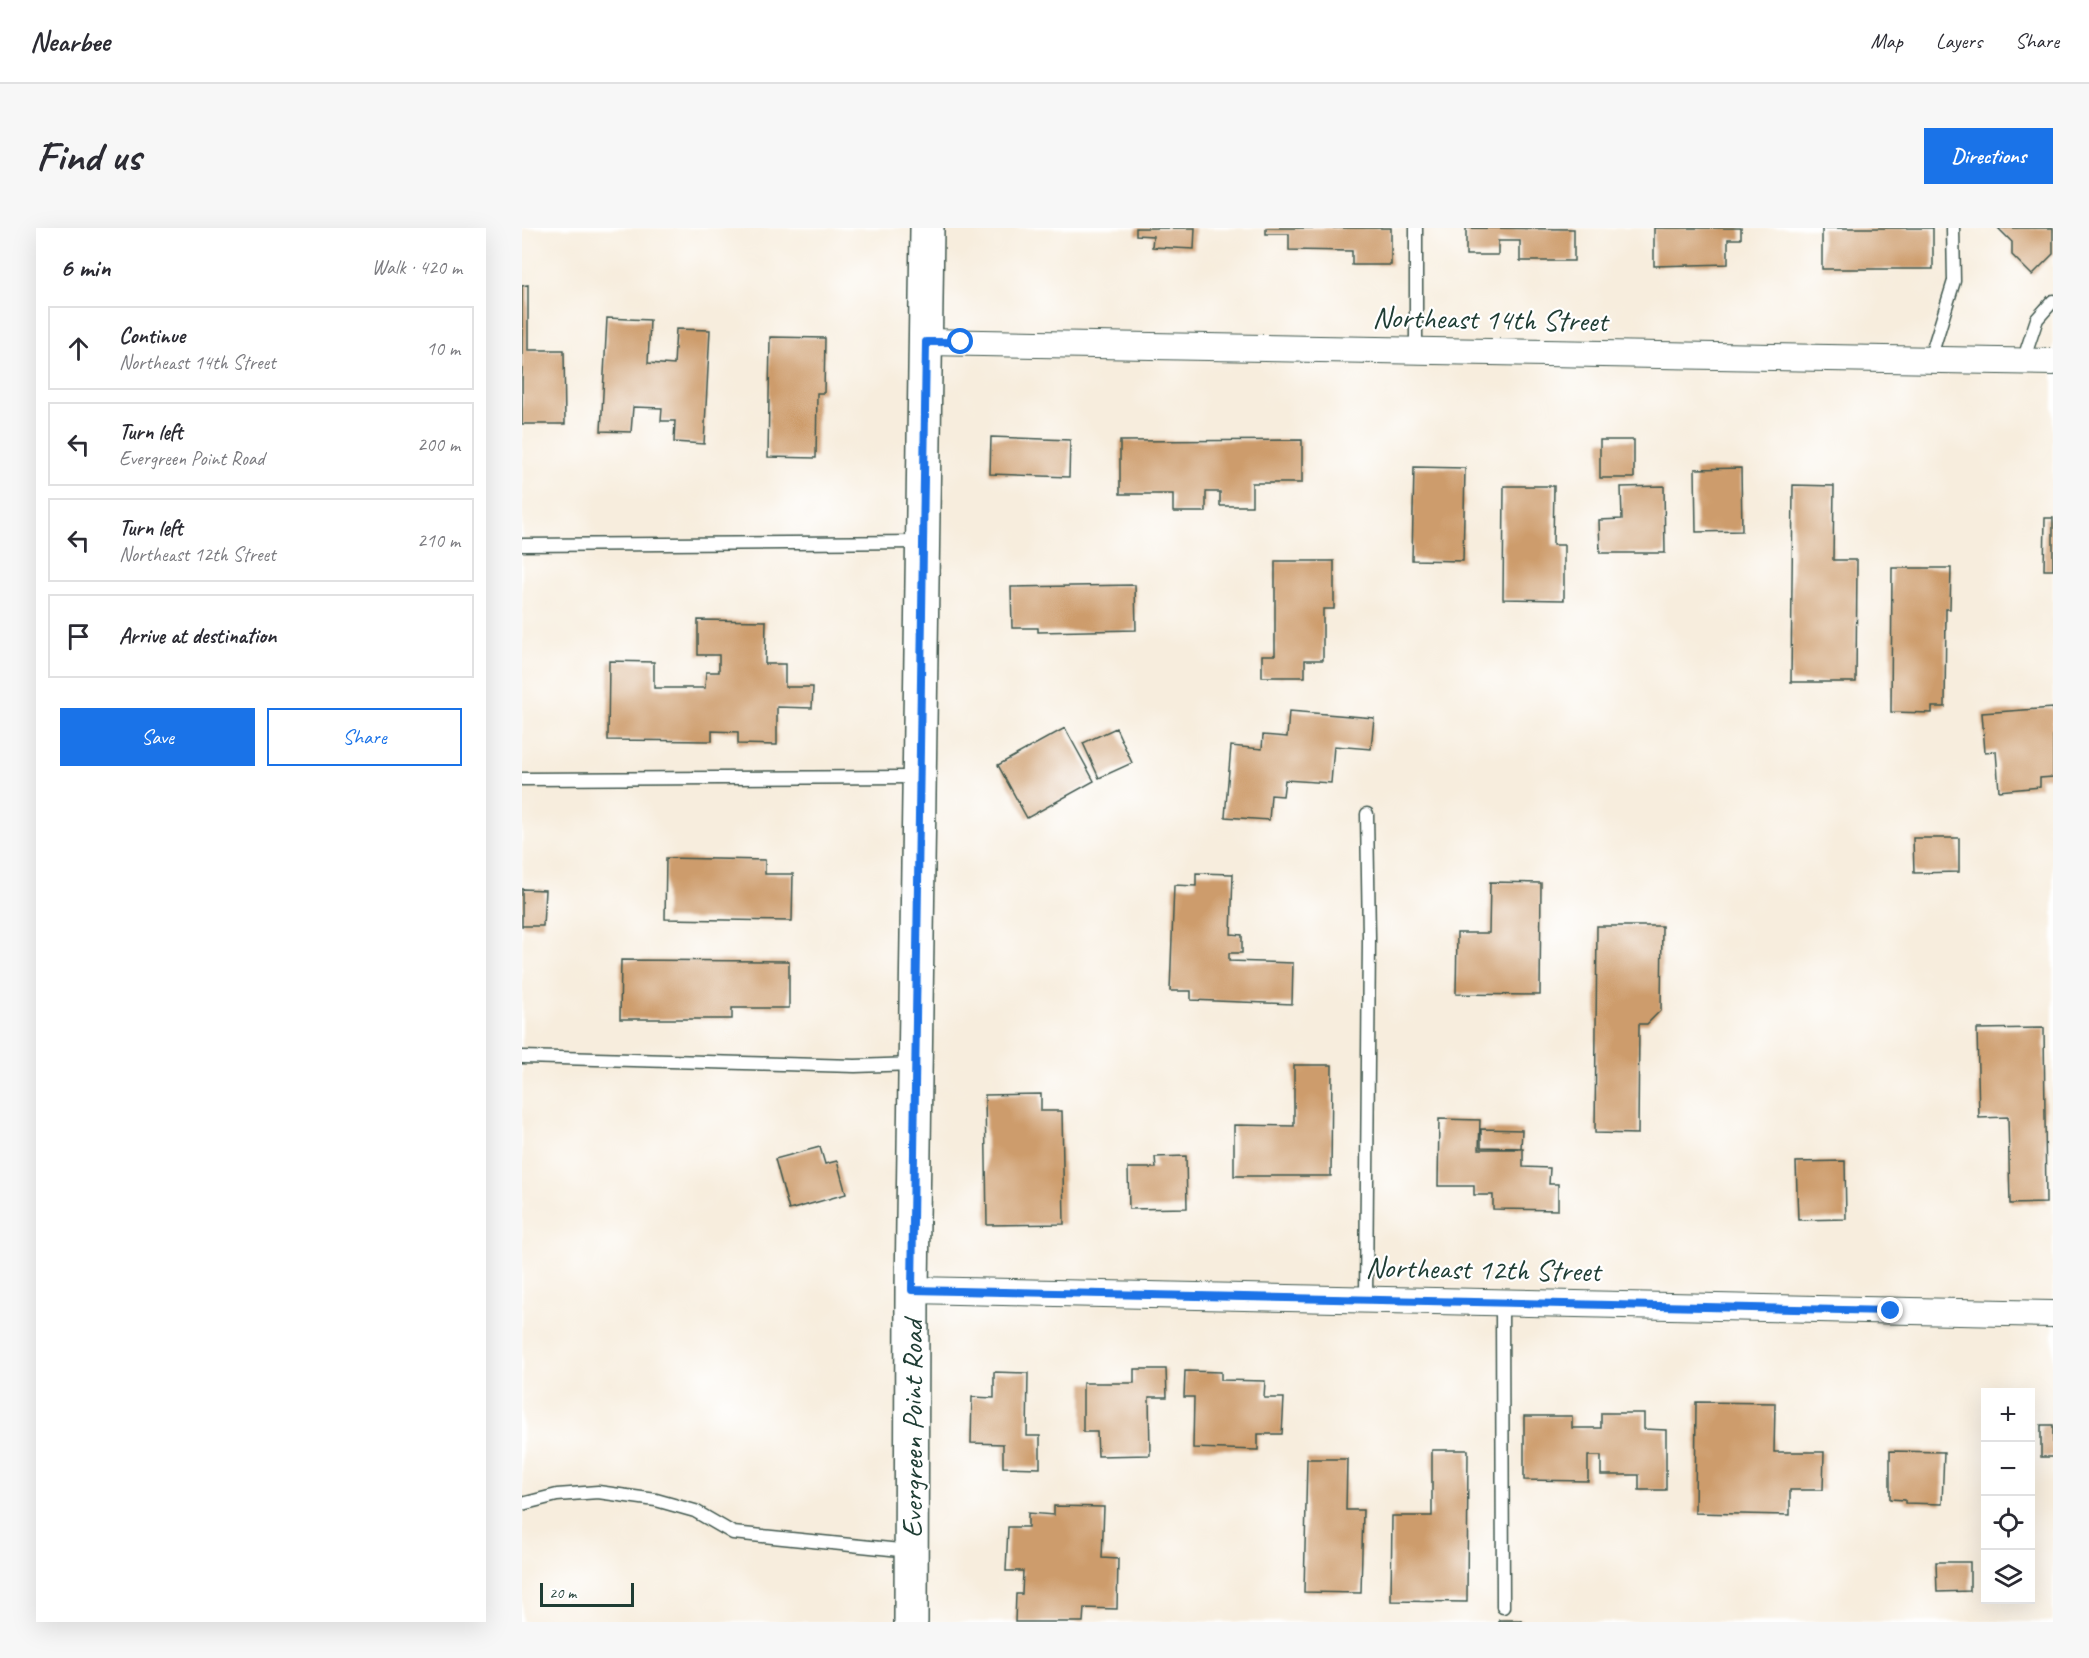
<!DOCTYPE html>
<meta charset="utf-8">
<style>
:root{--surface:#fff;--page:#f7f7f7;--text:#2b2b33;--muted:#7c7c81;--line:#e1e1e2;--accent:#1a73e8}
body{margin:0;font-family:Caveat,sans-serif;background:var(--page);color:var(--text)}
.controls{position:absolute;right:18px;bottom:18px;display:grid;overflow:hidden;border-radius:0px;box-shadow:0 6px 24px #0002}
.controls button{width:54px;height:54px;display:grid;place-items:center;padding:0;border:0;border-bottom:2px solid var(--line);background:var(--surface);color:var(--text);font:30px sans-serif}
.scale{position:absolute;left:18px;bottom:15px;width:94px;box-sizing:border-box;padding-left:6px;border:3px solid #1f3d34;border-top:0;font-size:16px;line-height:21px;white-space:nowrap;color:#1f3d34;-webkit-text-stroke:4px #fff;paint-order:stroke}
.stop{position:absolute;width:18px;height:18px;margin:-14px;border:4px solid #1a73e8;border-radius:50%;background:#fff}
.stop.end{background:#1a73e8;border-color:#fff;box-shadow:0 2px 6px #0008}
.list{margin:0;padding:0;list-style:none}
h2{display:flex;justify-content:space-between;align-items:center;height:78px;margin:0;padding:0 24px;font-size:26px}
h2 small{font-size:20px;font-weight:400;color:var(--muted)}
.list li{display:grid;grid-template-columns:39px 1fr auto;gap:18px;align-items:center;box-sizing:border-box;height:84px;margin:0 12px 12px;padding:0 12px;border:2px solid var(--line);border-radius:0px}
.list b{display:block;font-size:22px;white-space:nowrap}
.list p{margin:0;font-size:20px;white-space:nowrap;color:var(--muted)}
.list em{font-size:20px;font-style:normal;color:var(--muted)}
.actions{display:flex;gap:12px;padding:18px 24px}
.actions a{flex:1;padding:14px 0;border:2px solid var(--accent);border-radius:0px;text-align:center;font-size:21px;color:var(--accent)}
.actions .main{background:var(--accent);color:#fff}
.icon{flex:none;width:33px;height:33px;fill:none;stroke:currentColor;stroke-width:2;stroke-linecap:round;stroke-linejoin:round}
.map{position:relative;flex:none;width:1531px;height:1394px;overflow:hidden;border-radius:0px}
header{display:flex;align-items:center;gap:36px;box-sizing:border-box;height:84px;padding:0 30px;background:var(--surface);border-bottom:2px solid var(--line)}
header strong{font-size:28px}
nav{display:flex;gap:33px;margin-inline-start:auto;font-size:21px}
.intro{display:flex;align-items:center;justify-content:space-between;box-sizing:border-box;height:144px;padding:0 36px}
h1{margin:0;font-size:42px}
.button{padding:15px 27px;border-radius:0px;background:var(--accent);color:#fff;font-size:21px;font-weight:700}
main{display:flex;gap:36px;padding:0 36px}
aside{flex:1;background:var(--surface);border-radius:0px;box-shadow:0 6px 24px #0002}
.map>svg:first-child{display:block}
.building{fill:#cd9c6c}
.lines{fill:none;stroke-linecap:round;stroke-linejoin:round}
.lane-casing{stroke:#3f574d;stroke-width:15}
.street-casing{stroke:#3f574d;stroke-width:28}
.secondary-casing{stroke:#3f574d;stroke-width:36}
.lane{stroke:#fff;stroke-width:12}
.street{stroke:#fff;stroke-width:26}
.secondary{stroke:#fff;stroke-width:33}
.route{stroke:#1a73e8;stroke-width:8}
.labels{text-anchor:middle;stroke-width:4.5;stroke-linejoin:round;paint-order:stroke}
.street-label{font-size:30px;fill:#1f3d34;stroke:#fff}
</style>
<header>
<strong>Nearbee</strong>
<nav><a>Map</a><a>Layers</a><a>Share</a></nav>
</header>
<div class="intro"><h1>Find us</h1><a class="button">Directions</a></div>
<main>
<aside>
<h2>6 min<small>Walk · 420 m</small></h2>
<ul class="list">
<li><svg class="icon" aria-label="ahead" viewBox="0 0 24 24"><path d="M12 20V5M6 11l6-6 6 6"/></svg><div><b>Continue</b><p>Northeast 14th Street</p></div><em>10 m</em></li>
<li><svg class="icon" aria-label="left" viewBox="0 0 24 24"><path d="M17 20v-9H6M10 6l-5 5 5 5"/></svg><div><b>Turn left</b><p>Evergreen Point Road</p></div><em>200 m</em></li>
<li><svg class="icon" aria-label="left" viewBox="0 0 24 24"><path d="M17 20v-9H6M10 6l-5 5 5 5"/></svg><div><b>Turn left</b><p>Northeast 12th Street</p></div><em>210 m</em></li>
<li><svg class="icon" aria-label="arrive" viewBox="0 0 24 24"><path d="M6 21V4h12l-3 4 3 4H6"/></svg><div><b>Arrive at destination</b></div></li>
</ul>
<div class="actions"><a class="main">Save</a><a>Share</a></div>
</aside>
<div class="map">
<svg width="1531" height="1394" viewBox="0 0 1531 1394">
<rect width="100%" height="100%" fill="#fff"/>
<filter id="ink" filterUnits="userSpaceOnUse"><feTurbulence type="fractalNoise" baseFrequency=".0167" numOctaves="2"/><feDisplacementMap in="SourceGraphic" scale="12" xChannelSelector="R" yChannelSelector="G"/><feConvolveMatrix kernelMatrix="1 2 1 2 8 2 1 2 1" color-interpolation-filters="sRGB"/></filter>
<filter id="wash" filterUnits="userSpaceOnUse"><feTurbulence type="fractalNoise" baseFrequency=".008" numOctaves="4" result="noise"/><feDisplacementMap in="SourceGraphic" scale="24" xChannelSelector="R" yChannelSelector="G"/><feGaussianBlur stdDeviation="1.35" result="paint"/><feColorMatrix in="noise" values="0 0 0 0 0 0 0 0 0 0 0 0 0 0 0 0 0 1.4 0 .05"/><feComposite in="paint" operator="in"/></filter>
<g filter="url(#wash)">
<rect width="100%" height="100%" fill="#f7eddd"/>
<g id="blocks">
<path class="building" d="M 614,0 L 673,0 L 672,21 L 630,19 L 631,8 L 614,7 Z
M 744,0 L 869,0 L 869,37 L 830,37 L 830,23 L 767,22 L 767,6 L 744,6 Z
M 944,0 L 1052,1 L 1052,33 L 998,33 L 998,13 L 976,13 L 976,27 L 944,27 Z
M 1132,0 L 1219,0 L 1219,11 L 1206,11 L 1206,36 L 1132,38 Z
M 1300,0 L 1411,0 L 1411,41 L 1300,41 Z
M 1476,0 L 1531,0 L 1531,26 L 1510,47 L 1490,27 L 1490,14 Z
M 6,57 L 6,122 L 42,122 L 43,196 L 0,196 L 0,58 Z
M 85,90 L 128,92 L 126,135 L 152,137 L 154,101 L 188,102 L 182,216 L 152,214 L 153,193 L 139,193 L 140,180 L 111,179 L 109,204 L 79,203 Z
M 248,109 L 303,110 L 302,165 L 295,165 L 294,230 L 246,229 Z
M 469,209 L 548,212 L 547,249 L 468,246 Z
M 780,212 L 780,255 L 730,255 L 730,278 L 698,278 L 698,264 L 684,264 L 684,284 L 651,284 L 651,266 L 598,266 L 598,213 Z
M 1078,212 L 1112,212 L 1112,250 L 1078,250 Z
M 892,239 L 943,240 L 941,333 L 890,332 Z
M 1219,240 L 1220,303 L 1174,304 L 1173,241 Z
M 1271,257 L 1312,258 L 1311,332 L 1335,332 L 1334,454 L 1269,454 Z
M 982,258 L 1032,258 L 1031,317 L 1042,317 L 1042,372 L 981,371 Z
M 1142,258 L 1143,325 L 1078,325 L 1077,292 L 1100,291 L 1099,259 Z
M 1523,290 L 1531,290 L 1531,342 L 1522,342 Z
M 753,333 L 812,333 L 812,381 L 801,381 L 801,432 L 783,432 L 783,449 L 740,449 L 740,427 L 753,427 Z
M 1370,340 L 1429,340 L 1428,381 L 1424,381 L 1423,479 L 1410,479 L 1410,485 L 1369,484 Z
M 613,357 L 614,402 L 516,404 L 516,400 L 490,400 L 489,359 Z
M 176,392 L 244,393 L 243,436 L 263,436 L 263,459 L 291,459 L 290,480 L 255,479 L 255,517 L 216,516 L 216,504 L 190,503 L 190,513 L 86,512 L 87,433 L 132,434 L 132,460 L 183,460 L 184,444 L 197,444 L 197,427 L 176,427 Z
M 1531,480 L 1531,549 L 1518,550 L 1518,559 L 1477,563 L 1474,523 L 1463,524 L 1460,485 Z
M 767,483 L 852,490 L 849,521 L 812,518 L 809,555 L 763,552 L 761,568 L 749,567 L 747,592 L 703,589 L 709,518 L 740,521 L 741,507 L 765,509 Z
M 543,500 L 572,553 L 505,590 L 476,537 Z
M 594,500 L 610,535 L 577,550 L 561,515 Z
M 1391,610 L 1437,610 L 1437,644 L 1392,645 Z
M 144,630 L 243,632 L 243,646 L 271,646 L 270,693 L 143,691 Z
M 674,645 L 711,646 L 709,706 L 720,707 L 720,725 L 707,725 L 707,733 L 771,735 L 770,776 L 669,772 L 669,763 L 648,763 L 652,657 L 674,658 Z
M 968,654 L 1019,655 L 1018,767 L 934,766 L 935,705 L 967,705 Z
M 0,661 L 23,662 L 21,698 L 0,698 Z
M 1075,698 L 1140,698 L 1139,782 L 1125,796 L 1117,796 L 1116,906 L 1073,905 Z
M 99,732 L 267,733 L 267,780 L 210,780 L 210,791 L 98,791 Z
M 1522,800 L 1524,975 L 1488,976 L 1486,889 L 1457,890 L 1455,801 Z
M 772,837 L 810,837 L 809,948 L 712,948 L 712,897 L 772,898 Z
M 519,866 L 519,883 L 540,883 L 542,996 L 465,997 L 463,867 Z
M 917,891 L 958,892 L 957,921 L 1001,921 L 1001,939 L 1028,940 L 1027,956 L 1036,956 L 1036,982 L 971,981 L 971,967 L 952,967 L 952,958 L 916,958 Z
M 959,901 L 1000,902 L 999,920 L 959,919 Z
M 298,919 L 303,936 L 315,933 L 324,966 L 267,982 L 253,931 Z
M 664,928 L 665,980 L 607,981 L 606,940 L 634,940 L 633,929 Z
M 1323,933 L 1324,991 L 1276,992 L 1274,934 Z
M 612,1141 L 644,1141 L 645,1169 L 627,1169 L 628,1227 L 576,1228 L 575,1204 L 561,1204 L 561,1155 L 612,1155 Z
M 663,1143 L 699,1144 L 699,1152 L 743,1153 L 742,1170 L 762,1170 L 760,1206 L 736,1206 L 736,1222 L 671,1220 L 672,1169 L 662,1169 Z
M 472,1144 L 506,1145 L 505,1208 L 518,1208 L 518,1240 L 481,1239 L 481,1216 L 449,1215 L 450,1169 L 472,1170 Z
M 1174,1174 L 1253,1175 L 1252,1224 L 1302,1224 L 1301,1262 L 1268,1262 L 1268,1287 L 1173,1285 Z
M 1079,1185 L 1122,1185 L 1122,1201 L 1144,1202 L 1144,1262 L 1117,1262 L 1117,1247 L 1079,1247 L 1079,1228 L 1066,1228 L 1066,1253 L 1002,1252 L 1002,1188 L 1050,1188 L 1050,1200 L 1079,1200 Z
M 1519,1197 L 1531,1197 L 1531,1229 L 1519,1229 Z
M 910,1222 L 946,1222 L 945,1374 L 869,1373 L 870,1288 L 910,1288 Z
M 1368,1223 L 1422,1224 L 1420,1276 L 1383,1275 L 1383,1272 L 1368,1271 Z
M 785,1231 L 825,1231 L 824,1282 L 841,1282 L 839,1365 L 782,1364 Z
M 532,1278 L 582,1279 L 580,1330 L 596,1331 L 595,1381 L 562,1380 L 561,1394 L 493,1394 L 494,1366 L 500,1366 L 501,1343 L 484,1343 L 486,1299 L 506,1299 L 506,1285 L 532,1287 Z
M 1414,1334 L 1448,1334 L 1448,1363 L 1415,1364 Z
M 977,1392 L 1000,1392 L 1000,1394 L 977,1394 Z"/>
</g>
</g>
<g filter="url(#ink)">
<use href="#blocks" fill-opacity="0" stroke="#3f574d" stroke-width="1.5"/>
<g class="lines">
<defs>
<path id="lane" d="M 894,0 L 894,122
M 1408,131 L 1432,53 L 1431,0
M 1501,133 L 1515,91 L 1531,73
M 0,317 L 400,314
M 0,551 L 396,549
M 0,829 L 333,838 L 392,836
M 844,1072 L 847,710 L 845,586
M 980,1075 L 981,1379
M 0,1276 L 35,1267 L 76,1264 L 134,1272 L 173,1283 L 211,1305 L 388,1323"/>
<path id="street" d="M 404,114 L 1531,134
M 390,1062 L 1531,1086"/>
<path id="secondary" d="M 389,1394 L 390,1062 L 405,0"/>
</defs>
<use href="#lane" class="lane-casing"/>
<use href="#street" class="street-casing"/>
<use href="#secondary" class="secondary-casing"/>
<use href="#lane" class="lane"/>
<use href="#street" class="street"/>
<use href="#secondary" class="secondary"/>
</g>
</g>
<g class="lines" filter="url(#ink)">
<path class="route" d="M 439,114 L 404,114 L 390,1062 L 1369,1083"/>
</g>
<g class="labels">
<g class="street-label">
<text transform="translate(968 91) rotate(1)" y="10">Northeast 14th Street</text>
<text transform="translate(961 1041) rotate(1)" y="10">Northeast 12th Street</text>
<text transform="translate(390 1201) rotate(-90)" y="10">Evergreen Point Road</text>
</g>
</g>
</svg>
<div class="controls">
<button>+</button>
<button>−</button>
<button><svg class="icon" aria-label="locate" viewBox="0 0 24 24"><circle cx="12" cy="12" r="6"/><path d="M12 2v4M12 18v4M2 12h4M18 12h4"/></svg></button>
<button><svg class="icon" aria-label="layers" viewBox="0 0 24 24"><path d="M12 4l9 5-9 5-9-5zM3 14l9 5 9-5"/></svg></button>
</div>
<div class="scale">20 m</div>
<div class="stop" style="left:439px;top:114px"></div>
<div class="stop end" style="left:1369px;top:1083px"></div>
</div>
</main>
